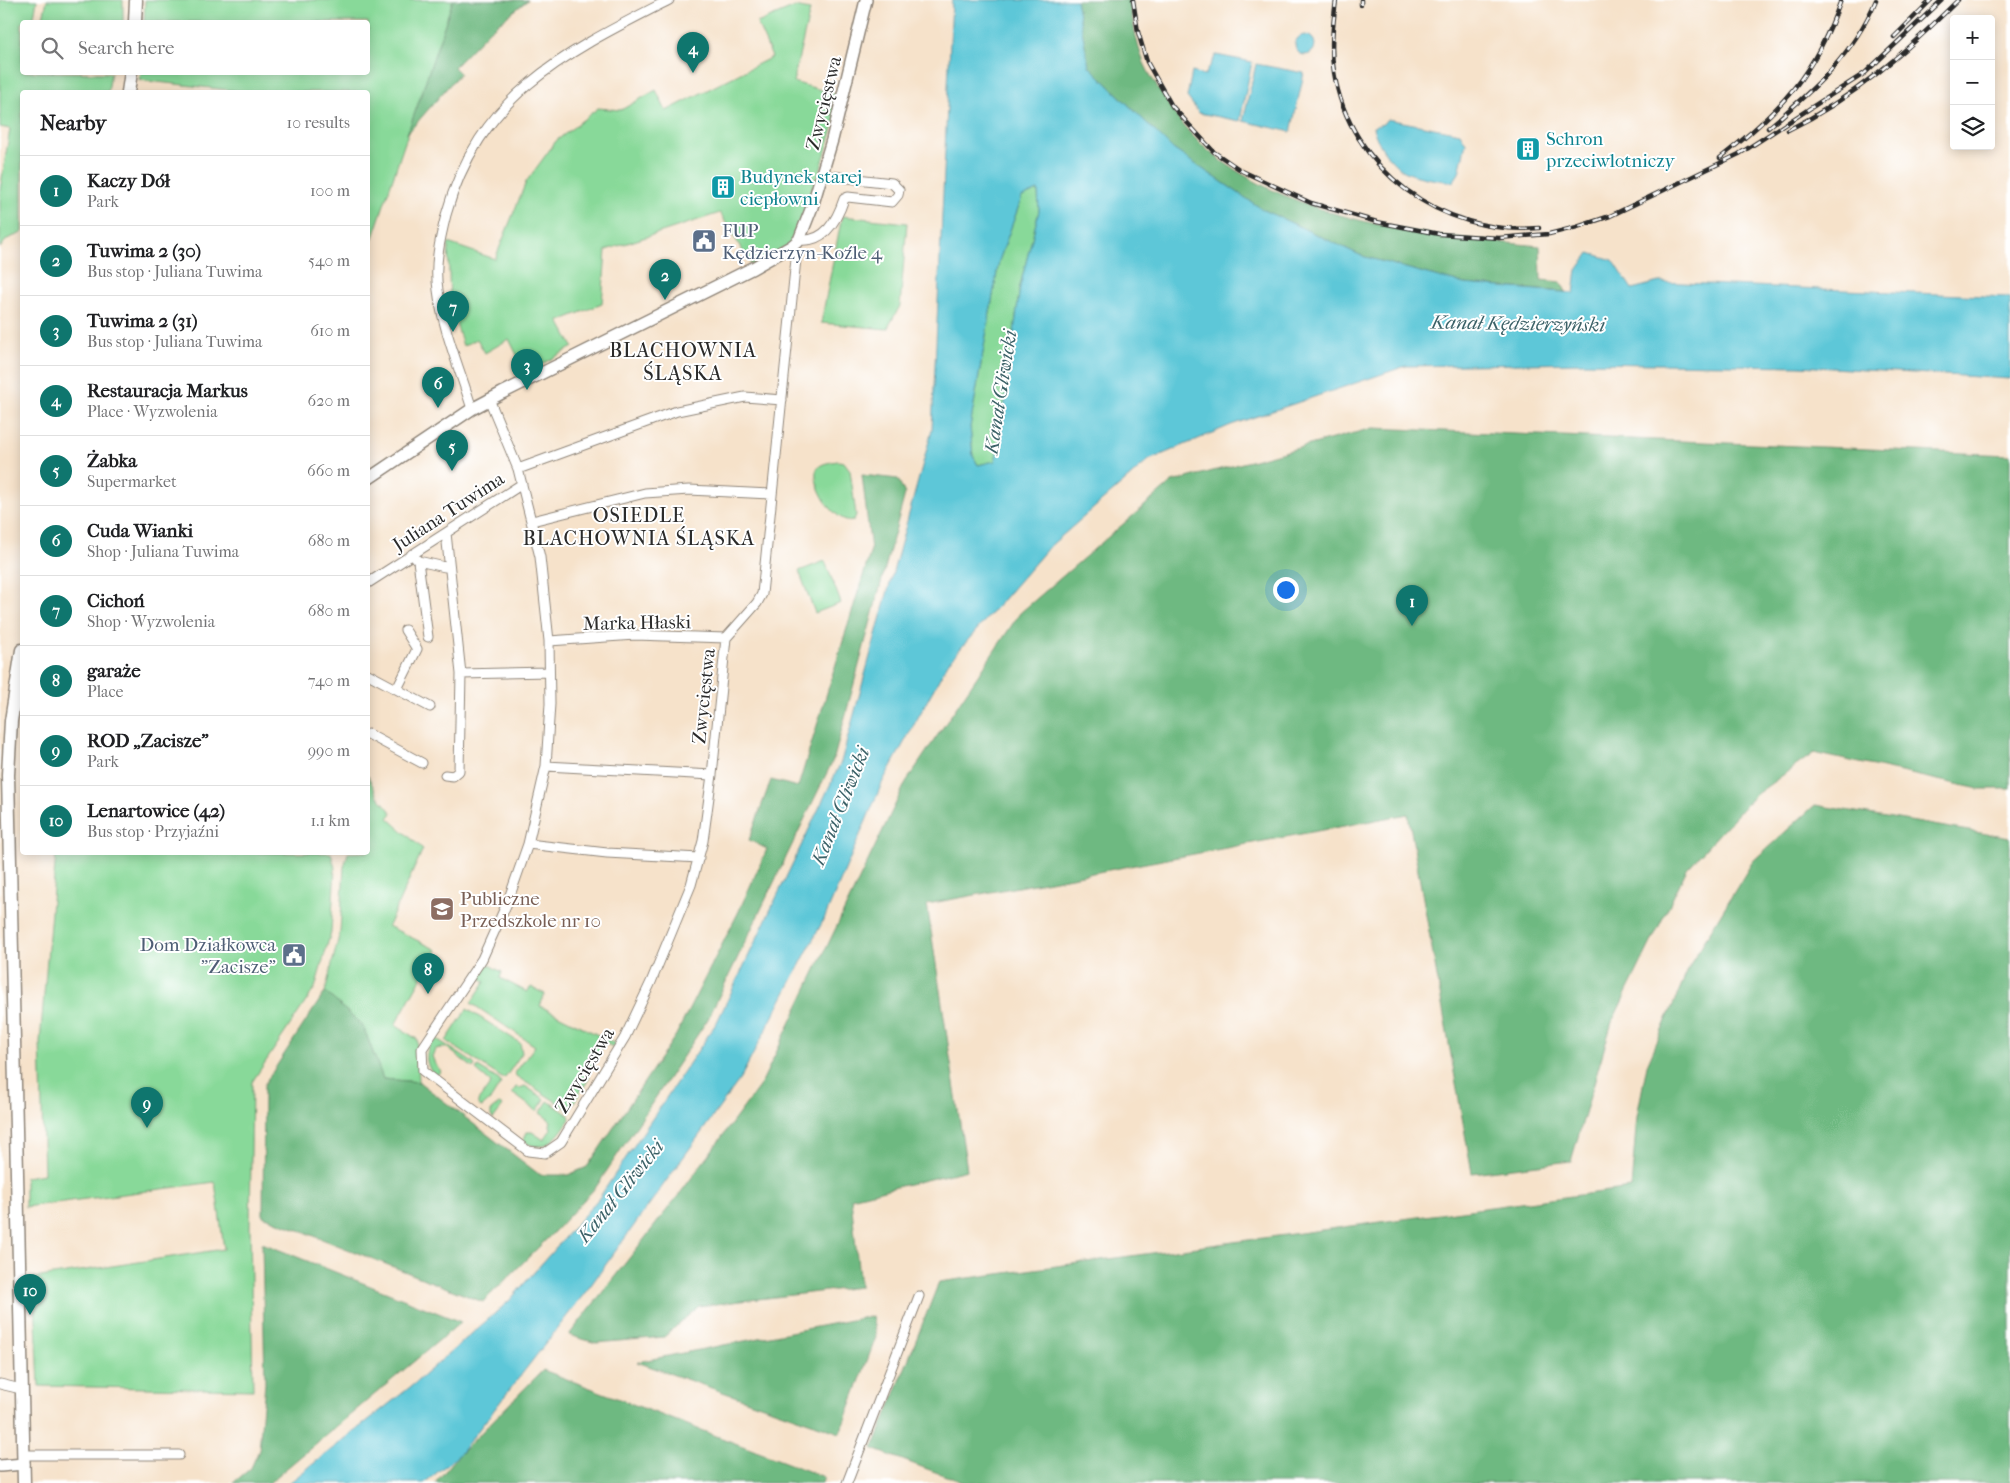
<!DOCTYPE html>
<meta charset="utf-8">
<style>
:root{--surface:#fff;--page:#f2f2f2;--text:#202124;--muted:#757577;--line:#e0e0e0;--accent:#0f766e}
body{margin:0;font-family:"IM FELL French Canon",serif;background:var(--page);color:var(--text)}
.controls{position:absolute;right:15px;top:15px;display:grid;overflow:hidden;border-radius:5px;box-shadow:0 2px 12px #0003}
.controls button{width:45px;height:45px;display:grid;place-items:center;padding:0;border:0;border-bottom:1px solid var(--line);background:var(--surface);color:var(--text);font:25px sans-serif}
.you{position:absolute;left:1285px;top:589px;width:18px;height:18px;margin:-12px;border:4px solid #fff;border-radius:50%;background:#1a73e8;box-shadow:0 0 0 8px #1a73e833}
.badge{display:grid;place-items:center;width:32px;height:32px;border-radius:50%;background:var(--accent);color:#fff;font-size:16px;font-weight:700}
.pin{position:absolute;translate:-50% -41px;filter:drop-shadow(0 1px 2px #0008)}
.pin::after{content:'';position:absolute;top:26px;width:18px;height:15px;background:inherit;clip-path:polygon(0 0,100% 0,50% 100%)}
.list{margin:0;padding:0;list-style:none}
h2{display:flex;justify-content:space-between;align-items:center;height:65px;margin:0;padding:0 20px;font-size:21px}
h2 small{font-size:16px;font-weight:400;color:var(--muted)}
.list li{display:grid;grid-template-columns:32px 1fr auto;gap:15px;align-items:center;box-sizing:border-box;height:70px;padding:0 20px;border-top:1px solid var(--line)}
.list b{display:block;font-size:19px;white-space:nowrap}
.list p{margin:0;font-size:16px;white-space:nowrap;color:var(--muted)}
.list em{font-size:16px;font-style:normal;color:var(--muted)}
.icon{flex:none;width:28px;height:28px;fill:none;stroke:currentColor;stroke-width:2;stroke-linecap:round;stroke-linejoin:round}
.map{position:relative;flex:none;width:2010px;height:1483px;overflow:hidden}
.search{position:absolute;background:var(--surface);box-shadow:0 2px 12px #0003;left:20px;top:20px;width:350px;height:55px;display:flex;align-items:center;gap:12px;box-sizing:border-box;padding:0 18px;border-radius:5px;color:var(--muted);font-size:19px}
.panel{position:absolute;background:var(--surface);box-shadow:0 2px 12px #0003;left:20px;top:90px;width:350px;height:765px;border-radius:5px}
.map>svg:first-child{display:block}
.green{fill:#88d999;stroke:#5a8262}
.forest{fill:#6eb981;stroke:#4c7256}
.water{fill:#5dc7d8;stroke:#447982;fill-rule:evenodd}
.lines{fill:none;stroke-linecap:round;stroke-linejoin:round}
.minor-casing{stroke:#90867a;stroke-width:11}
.tertiary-casing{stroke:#90867a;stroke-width:14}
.secondary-casing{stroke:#90867a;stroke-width:15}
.minor{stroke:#fff;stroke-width:9}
.tertiary{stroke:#fff;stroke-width:11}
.secondary{stroke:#fff;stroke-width:12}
.rail-casing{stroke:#2b2b2b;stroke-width:4.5}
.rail{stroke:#fff;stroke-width:2.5;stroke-dasharray:8;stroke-linecap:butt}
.labels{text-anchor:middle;stroke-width:4;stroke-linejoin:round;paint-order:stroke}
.street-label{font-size:19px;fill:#2b2b2b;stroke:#fff}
.culture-label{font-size:19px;fill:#0d838f;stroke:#fff;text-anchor:start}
.service-label{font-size:19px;fill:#4e5e75;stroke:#fff;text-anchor:start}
.education-label{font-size:19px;fill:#785e54;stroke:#fff;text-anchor:start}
.water-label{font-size:20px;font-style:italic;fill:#3c6268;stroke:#fff}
.neighbourhood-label{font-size:20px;letter-spacing:1px;fill:#2b2b2b;stroke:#fff}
</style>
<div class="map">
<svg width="2010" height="1483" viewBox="0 0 2010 1483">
<rect width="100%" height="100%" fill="#fff"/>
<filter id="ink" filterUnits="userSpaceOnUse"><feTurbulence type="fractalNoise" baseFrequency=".02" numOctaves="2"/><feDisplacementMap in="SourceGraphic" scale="10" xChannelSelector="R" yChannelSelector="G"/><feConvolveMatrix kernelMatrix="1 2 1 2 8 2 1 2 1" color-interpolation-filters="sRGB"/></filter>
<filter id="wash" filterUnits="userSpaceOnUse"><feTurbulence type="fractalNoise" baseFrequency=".0096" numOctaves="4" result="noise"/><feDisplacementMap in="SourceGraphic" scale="20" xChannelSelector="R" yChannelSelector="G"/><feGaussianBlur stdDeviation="1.12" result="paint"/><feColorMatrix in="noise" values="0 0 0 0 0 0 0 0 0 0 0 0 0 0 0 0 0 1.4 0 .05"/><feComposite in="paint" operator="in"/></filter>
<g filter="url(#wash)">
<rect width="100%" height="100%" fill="#f6e2ca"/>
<path class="green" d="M 0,0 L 37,0 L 33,22 L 22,22 L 22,72 L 111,73 L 108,92 L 22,92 L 22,233 L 7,239 L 0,248 L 0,190 L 10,129 L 0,127 Z
M 47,0 L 123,0 L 123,22 L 42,22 Z
M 145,0 L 453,0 L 368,252 L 368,92 L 247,92 L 139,80 L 141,72 L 368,72 L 368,22 L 144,22 Z
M 795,7 L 810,10 L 793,82 L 843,96 L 799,240 L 753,268 L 720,213 L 606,250 L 602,304 L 559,321 L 573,347 L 526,373 L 509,339 L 485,353 L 477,339 L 463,346 L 450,303 L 448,243 L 495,259 L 526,182 L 556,141 L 598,108 L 621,110 L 656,90 L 666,111 L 772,57 L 757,23 Z
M 1038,190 L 1039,211 L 1020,286 L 1000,441 L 995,461 L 978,465 L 973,456 L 970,427 L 999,261 L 1022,197 Z
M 842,216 L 907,223 L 900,306 L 887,329 L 821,323 Z
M 838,461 L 844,462 L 850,470 L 856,515 L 854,520 C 834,526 810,481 817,469 C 820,463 832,462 838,461 Z
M 825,561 L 841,603 L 815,613 L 799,571 Z
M 368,776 L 377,795 L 392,813 L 388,818 L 423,849 L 388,926 L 437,950 L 395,1025 L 417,1039 L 419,1082 L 383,1079 L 363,1026 L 325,992 L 340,932 L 344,867 L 348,853 L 368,852 Z
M 56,853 L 331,853 L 335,868 L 331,932 L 315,988 L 252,1082 L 250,1227 L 253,1390 L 39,1386 L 34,1278 L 224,1249 L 215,1182 L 25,1207 L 25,1177 L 44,1174 L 40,1042 Z
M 484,965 L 489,965 L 502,972 L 500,978 L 527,992 L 531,987 L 545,994 L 540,1006 L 616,1044 L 613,1047 L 605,1043 L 587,1074 L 590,1077 L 569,1110 L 516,1076 L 515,1073 L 535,1046 L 471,1003 L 485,982 L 475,974 Z
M 467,1009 L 520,1043 L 522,1053 L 505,1078 L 502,1078 L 446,1041 Z
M 434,1037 L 473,1063 L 475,1065 L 473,1068 L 446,1047 L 436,1049 L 432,1056 L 435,1064 L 441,1071 L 437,1075 L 433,1074 C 423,1061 426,1050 434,1037 Z
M 478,1067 L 499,1080 L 501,1083 L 491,1099 L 482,1107 L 478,1105 L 478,1101 L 491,1083 L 476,1070 Z
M 525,1086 L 545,1099 L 537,1111 L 512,1093 L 516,1087 L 520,1088 Z
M 548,1101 L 569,1115 L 570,1119 C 558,1136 546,1156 523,1141 L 527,1132 L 532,1132 L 544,1140 L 551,1129 L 550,1125 L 551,1121 L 540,1113 Z
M 499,1104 L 503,1106 L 493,1119 L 491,1116 L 491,1110 Z"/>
<path class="forest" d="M 453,0 L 528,0 L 490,30 L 454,67 L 460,73 L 407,134 L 417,107 Z
M 1076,0 L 1129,0 C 1133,21 1136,43 1144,63 C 1149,74 1156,85 1163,96 C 1176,118 1194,140 1215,156 C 1307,224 1429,236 1540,246 L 1541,280 L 1561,282 L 1566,292 L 1464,284 L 1362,256 L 1262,209 L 1173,149 L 1089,66 Z
M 1373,428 L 2010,455 L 2010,789 L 1979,789 L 1814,753 L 1755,795 L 1687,869 L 1612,1022 L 1571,1161 L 1472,1173 L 1408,814 L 927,904 L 967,1170 L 851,1198 L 860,1287 L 699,1306 L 664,1337 L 596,1343 L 569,1335 L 681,1192 L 761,1084 L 906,782 L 1020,613 L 1172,482 Z
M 862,475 L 898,479 L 905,494 L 834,758 L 708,1019 L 596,1187 L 551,1235 L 483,1302 L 263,1216 L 264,1085 L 325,992 L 363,1026 L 383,1079 L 419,1082 L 540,1175 L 568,1175 L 587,1167 L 676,1035 L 738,913 L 767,849 L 749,840 L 771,780 L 798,787 L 871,550 Z
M 1815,805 L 2010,838 L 2010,1483 L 965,1483 L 873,1449 L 939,1282 L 1631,1188 L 1637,1116 L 1647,1065 L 1691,963 L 1753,861 Z
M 262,1243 L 461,1322 L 269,1483 L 233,1483 L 251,1468 L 259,1450 L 265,1383 Z
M 872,1316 L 876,1337 L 840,1433 L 637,1362 Z
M 543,1370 L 824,1477 L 822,1483 L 435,1483 L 459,1455 Z"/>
<path class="water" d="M 952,0 L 1076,0 L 1089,66 L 1173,149 L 1262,209 L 1362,256 L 1464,284 L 1574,293 L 1577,270 L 1589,253 L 1613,260 L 1632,289 L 1659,282 L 2008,297 L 2010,298 L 2010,379 L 1800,366 L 1584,363 L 1406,366 L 1231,425 L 1149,460 L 1048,548 L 948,663 L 883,781 L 825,917 L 740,1079 L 591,1285 L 459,1455 L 424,1483 L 289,1483 L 414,1384 L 509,1301 L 599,1198 L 717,1022 L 841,762 L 932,430 ZM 1038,190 L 1039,211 L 1020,286 L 1000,441 L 995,461 L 978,465 L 973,456 L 970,427 L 999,261 L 1022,197 Z
M1295 45a10 10 0 1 1 20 0a10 10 0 1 1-20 0Z
M 1216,55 L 1252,62 L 1240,121 L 1199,113 L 1187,97 L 1192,72 L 1205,75 Z
M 1256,64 L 1304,73 L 1291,132 L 1243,121 Z
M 1387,119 L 1460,133 L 1466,143 L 1459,173 L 1453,182 C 1438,180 1418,178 1404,171 C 1390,163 1376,142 1373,127 L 1383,124 Z"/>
</g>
<g filter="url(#ink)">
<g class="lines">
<defs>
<path id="minor" d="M 799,240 C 825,243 837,220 844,199 L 848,197 L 892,202 L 898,195 L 899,190 L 892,183 L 822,175
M 489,399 L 518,469 L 540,557 L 549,641 L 550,704 L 546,766 L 528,844 L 508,901 L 482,959 L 422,1049 L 423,1071 L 528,1151 L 545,1153 L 561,1142 L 625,1037 L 651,982 L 691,885 L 703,841 L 712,775 L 726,638 L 757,603 L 762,594 L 796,259 L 792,246
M 472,409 C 460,369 443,331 438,290 C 434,265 440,239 446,215 C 479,94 567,52 669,0
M 518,469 L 677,411 L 745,397 L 782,400
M 532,521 L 645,493 L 689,490 L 771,494
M 412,554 L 418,561 L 428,637
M 418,561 L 445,567 L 449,566
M 368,583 L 522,484
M 549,641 L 635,635 L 726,638
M 368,674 L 430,707
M 461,674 L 549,672
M 397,689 L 417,649 L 405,630
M 368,734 L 422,763
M 546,766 L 712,775
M 445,775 L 453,776 L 459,771 L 461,674 L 446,533
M 528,844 L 607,853 L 699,858
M 0,1384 L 21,1389
M 23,1455 L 179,1455
M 847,1483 L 919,1296"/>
<path id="tertiary" d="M 368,479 L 472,409 L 502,393 L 753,268 L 792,246 L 799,240 L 812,207 L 832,140 L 866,0
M 0,1466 L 24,1464"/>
<path id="secondary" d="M 135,22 L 136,0
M 128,92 L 131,72
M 22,650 L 11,721 L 8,775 L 24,1483"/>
</defs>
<use href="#minor" class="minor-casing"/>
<use href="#tertiary" class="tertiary-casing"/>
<use href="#secondary" class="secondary-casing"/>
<use href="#minor" class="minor"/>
<use href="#tertiary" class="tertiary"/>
<use href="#secondary" class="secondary"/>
<defs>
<path id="rail" d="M 1133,0 L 1138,32 L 1147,62 L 1172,106 L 1214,152 L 1242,171 L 1311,203 L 1377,222 L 1439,234 L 1499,238 L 1549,234 L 1577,227 L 1610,216 L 1739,154 L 1865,73 L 1942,0
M 1336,0 C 1333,24 1330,49 1334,72 C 1349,169 1443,237 1539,228
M 1361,5 L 1361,0
M 1894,37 L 1931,0
M 1768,128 C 1812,91 1853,56 1876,0
M 1788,130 C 1854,98 1907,51 1958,0
M 1720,158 C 1781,110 1815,74 1841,0"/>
</defs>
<use href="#rail" class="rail-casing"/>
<use href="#rail" class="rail"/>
</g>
</g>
<defs>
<symbol id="building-square" viewBox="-11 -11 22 22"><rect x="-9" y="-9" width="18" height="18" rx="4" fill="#0f9aa8" stroke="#fff"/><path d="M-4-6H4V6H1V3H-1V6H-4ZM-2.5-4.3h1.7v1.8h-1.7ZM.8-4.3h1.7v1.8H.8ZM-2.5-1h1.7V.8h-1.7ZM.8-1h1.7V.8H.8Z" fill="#fff"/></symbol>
<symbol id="civic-square" viewBox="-11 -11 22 22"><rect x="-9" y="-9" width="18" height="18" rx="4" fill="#5c6f8a" stroke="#fff"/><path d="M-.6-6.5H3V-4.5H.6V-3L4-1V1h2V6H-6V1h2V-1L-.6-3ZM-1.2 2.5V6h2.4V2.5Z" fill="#fff"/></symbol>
<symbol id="school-square" viewBox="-11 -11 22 22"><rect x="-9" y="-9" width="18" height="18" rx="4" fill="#8d6e63" stroke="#fff"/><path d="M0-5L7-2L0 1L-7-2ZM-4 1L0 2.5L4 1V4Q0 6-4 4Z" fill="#fff"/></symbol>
</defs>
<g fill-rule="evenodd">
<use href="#building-square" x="1514" y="135" width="28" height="28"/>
<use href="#building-square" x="709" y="173" width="28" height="28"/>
<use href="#civic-square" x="690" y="227" width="28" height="28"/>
<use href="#school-square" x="428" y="895" width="28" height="28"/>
<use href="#civic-square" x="280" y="941" width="28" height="28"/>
</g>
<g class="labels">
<g class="street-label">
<text transform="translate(823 103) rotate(-76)" y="7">Zwycięstwa</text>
<text transform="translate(448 511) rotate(-33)" y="7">Juliana Tuwima</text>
<text transform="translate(637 622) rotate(-1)" y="7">Marka Hłaski</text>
<text transform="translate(703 696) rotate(-84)" y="7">Zwycięstwa</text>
<text transform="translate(584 1070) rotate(-59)" y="7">Zwycięstwa</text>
</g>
<g class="culture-label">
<text x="1546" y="145">Schron<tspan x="1546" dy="22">przeciwlotniczy</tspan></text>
<text x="740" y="183">Budynek starej<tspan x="740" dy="22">ciepłowni</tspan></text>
</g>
<g class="service-label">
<text x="722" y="237">FUP<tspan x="722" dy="22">Kędzierzyn-Koźle 4</tspan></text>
<text x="276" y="951" text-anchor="end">Dom Działkowca<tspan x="276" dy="22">"Zacisze"</tspan></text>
</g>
<g class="education-label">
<text x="460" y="905">Publiczne<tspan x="460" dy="22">Przedszkole nr 10</tspan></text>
</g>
<g class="water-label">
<text transform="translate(1518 323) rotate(1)" y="7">Kanał Kędzierzyński</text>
<text transform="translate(1000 392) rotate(-81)" y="7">Kanał Gliwicki</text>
<text transform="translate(840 806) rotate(-68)" y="7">Kanał Gliwicki</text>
<text transform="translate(620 1191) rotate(-51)" y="7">Kanał Gliwicki</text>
</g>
<g class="neighbourhood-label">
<text x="683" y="357">BLACHOWNIA<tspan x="683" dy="23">ŚLĄSKA</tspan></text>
<text x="639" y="522">OSIEDLE<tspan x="639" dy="23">BLACHOWNIA ŚLĄSKA</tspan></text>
</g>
</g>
</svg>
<div class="controls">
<button>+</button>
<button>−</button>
<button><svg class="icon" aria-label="layers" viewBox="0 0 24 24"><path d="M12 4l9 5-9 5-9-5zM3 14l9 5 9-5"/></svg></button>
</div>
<div class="you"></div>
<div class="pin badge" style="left:1412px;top:626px">1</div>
<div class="pin badge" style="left:665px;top:300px">2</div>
<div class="pin badge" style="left:527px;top:390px">3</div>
<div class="pin badge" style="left:693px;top:73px">4</div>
<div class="pin badge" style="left:452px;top:471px">5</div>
<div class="pin badge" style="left:438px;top:408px">6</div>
<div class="pin badge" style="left:453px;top:332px">7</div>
<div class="pin badge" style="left:428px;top:994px">8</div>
<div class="pin badge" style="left:147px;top:1128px">9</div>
<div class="pin badge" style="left:30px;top:1315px">10</div>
<div class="search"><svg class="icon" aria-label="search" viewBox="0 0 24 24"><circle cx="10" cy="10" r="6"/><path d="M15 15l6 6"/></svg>Search here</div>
<section class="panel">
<h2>Nearby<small>10 results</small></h2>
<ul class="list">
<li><span class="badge">1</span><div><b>Kaczy Dół</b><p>Park</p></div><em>100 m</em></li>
<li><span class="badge">2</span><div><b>Tuwima 2 (30)</b><p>Bus stop · Juliana Tuwima</p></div><em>540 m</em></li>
<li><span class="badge">3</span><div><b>Tuwima 2 (31)</b><p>Bus stop · Juliana Tuwima</p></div><em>610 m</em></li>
<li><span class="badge">4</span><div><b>Restauracja Markus</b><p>Place · Wyzwolenia</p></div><em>620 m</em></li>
<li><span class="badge">5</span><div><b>Żabka</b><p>Supermarket</p></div><em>660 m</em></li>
<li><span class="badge">6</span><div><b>Cuda Wianki</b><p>Shop · Juliana Tuwima</p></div><em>680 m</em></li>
<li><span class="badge">7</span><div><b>Cichoń</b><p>Shop · Wyzwolenia</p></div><em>680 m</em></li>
<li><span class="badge">8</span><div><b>garaże</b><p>Place</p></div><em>740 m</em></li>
<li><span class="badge">9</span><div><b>ROD „Zacisze”</b><p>Park</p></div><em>990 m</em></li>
<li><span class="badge">10</span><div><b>Lenartowice (42)</b><p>Bus stop · Przyjaźni</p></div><em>1.1 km</em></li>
</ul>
</section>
</div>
